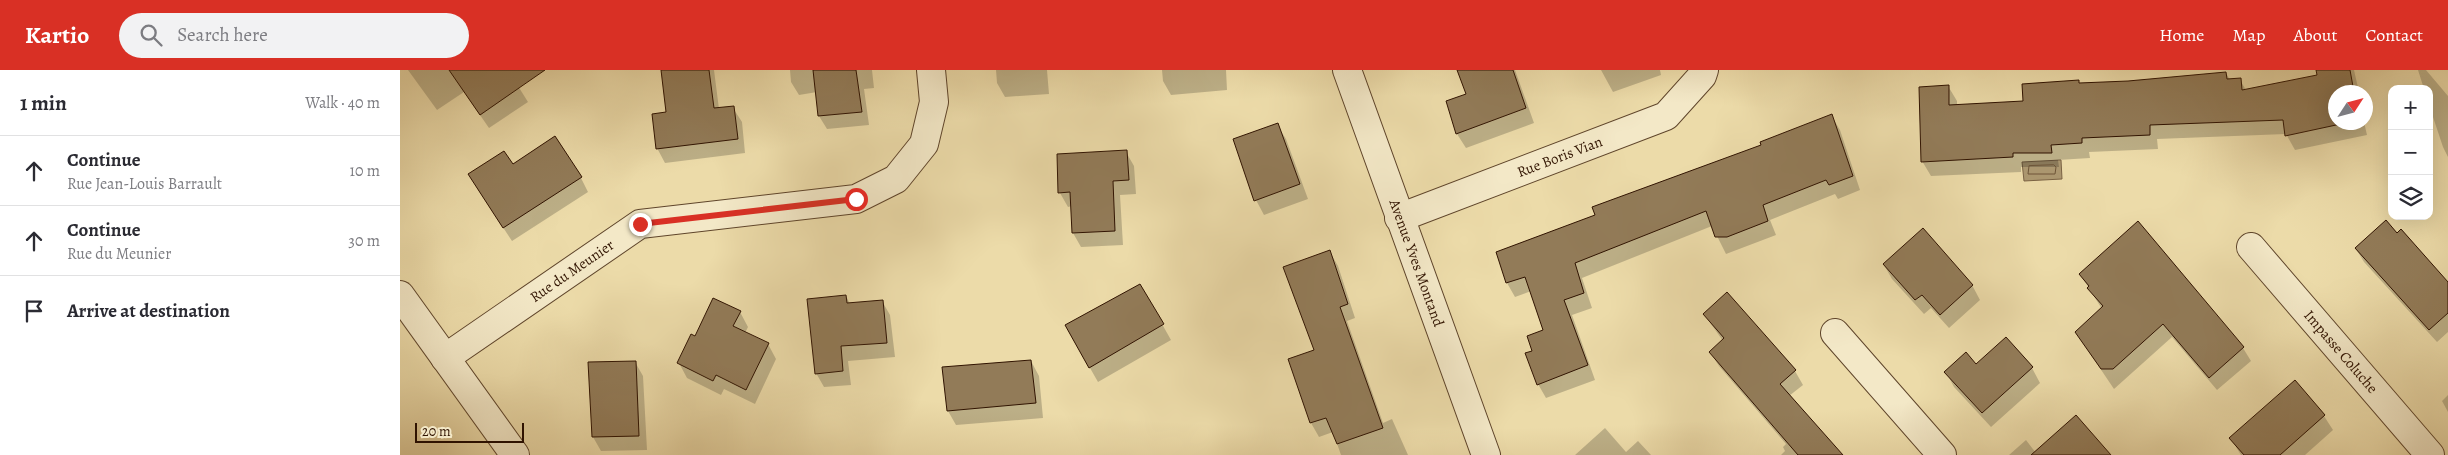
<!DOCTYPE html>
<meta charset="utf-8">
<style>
:root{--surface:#fff;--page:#f2f2f3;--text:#2b2b33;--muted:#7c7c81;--line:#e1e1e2;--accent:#d93025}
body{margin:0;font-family:Alegreya,serif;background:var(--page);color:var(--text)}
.controls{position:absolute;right:15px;top:15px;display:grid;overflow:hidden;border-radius:10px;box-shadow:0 5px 20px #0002}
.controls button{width:45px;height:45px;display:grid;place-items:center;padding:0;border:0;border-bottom:1px solid var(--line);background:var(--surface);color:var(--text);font:25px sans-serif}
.compass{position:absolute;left:1928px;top:15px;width:45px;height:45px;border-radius:50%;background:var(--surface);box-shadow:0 5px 20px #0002;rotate:54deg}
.scale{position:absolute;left:15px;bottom:12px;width:109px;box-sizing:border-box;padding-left:5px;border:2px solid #301301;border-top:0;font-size:14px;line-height:18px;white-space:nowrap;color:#301301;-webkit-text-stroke:4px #f3e8c7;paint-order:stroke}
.stop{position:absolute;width:15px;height:15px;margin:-11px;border:4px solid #d93025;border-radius:50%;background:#fff}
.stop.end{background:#d93025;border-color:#fff;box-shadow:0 1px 5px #0008}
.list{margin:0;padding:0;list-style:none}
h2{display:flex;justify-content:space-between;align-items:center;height:65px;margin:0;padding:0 20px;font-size:21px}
h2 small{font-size:16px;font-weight:400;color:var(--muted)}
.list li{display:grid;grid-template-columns:32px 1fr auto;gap:15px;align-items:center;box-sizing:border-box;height:70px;padding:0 20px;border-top:1px solid var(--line)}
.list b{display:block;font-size:19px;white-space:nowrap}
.list p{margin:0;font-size:16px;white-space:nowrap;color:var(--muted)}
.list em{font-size:16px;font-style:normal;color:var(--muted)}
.icon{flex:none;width:28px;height:28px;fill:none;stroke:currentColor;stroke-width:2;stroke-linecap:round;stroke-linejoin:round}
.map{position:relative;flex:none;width:2048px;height:385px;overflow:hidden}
header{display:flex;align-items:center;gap:30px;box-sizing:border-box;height:70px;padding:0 25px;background:var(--accent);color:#fff}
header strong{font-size:24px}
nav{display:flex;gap:28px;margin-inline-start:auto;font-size:18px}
.search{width:350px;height:45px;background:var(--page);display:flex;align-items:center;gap:12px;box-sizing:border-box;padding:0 18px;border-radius:28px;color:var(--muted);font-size:19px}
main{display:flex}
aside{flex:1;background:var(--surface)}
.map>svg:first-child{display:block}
.water{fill:#ac9770;stroke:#7a6244}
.shadow{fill:#0003}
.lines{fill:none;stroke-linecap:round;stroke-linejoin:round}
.shore{stroke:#6e5538;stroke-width:1}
.building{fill:#927b58;stroke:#301301}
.street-casing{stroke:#5f452b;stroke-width:30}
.street{stroke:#f3e8c7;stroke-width:28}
.route{stroke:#d93025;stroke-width:6}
.labels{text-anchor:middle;stroke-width:4;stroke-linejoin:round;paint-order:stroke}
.street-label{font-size:15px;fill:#301301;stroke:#f3e8c7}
</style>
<header>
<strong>Kartio</strong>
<div class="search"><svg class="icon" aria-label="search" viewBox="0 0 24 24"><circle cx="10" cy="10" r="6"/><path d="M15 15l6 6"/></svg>Search here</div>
<nav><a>Home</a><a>Map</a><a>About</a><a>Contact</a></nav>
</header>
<main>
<aside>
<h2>1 min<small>Walk · 40 m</small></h2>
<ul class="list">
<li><svg class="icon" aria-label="ahead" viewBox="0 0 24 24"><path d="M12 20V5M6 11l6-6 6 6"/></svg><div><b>Continue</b><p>Rue Jean-Louis Barrault</p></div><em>10 m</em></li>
<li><svg class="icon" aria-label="ahead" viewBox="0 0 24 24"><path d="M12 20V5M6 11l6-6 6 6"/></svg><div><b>Continue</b><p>Rue du Meunier</p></div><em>30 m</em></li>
<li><svg class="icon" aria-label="arrive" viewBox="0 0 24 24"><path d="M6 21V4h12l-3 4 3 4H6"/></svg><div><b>Arrive at destination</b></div></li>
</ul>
</aside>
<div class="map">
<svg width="2048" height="385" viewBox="0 0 2048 385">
<rect width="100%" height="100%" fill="#ecdba9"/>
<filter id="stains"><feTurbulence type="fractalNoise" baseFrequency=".004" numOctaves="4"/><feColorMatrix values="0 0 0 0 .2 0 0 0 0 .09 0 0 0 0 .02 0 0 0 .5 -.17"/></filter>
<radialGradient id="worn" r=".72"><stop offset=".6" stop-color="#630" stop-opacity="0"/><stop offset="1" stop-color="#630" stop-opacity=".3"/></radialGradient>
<path class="water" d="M 1661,90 L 1662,109 L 1624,111 L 1622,92 Z"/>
<path class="shadow" d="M 8,0 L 108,0 L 128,32 L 89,58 L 64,22 L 37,40 Z
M 262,0 L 314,0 L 319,39 L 333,38 L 342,52 L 345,83 L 265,93 L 257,78 L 267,43 Z
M 390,0 L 472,0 L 474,18 L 464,19 L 469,55 L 427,59 L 419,46 L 417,22 L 399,25 L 391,12 Z
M 596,0 L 647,0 L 649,24 L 605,27 L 597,13 Z
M 762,0 L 826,0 L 827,20 L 771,25 L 763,11 Z
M 1059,0 L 1115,0 L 1134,53 L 1066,78 L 1057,64 L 1047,32 L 1068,25 Z
M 1201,0 L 1260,0 L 1261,5 L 1213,22 Z
M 1917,0 L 1954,0 L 1959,22 L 1936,22 L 1936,52 L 1964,52 L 1967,65 L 1895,80 L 1886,64 L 1757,69 L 1758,79 L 1689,82 L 1690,88 L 1658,90 L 1659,97 L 1621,97 L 1621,102 L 1531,106 L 1522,91 L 1548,16 L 1557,31 L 1557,36 L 1624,32 L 1678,11 L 1680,15 L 1728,12 L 1826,3 L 1830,10 L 1840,10 L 1846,20 L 1918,6 Z
M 2018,0 L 2026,0 L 2048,26 L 2048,87 L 2043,77 L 2029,35 L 2029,19 L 2024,19 Z
M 1431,45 L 1440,60 L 1460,120 L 1438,129 L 1435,124 L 1370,150 L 1376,165 L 1326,184 L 1312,156 L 1182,208 L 1192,238 L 1172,245 L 1195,310 L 1146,328 L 1138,314 L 1134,281 L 1145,261 L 1131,221 L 1115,227 L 1107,213 L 1197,146 Z
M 877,55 L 886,69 L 908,129 L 864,145 L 856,130 Z
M 726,82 L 734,96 L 736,124 L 720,125 L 723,175 L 681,177 L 673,163 L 672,136 L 668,137 L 660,123 Z
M 112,96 L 181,108 L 188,122 L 112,171 L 77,118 Z
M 1956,179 L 2048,214 L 2048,262 L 2037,272 L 1964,192 Z
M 930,182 L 938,196 L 955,248 L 947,251 L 983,353 L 992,349 L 1008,385 L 941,385 L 933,362 L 919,367 L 911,353 L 890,290 L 916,281 Z
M 1484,195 L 1572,215 L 1580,230 L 1549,258 L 1531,238 L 1524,244 L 1492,209 Z
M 1680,204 L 1780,205 L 1843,278 L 1851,291 L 1817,320 L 1772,267 L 1714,319 L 1685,276 L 1702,239 Z
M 740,215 L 771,270 L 698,312 L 666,256 Z
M 446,226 L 450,234 L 482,231 L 490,245 L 495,287 L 448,291 L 451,315 L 424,317 L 416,303 Z
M 340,242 L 348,257 L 345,263 L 368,274 L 376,289 L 355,334 L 324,319 L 321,325 L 287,308 L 279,293 L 296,267 Z
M 1304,244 L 1395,301 L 1403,315 L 1389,326 L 1441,385 L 1381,385 L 1385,381 L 1383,377 L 1386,374 L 1319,296 L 1310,282 L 1323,271 Z
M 631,291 L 639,306 L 643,348 L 556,355 L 548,341 Z
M 235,292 L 243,306 L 247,380 L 201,381 L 193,367 L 190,294 Z
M 1576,296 L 1632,298 L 1640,313 L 1591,357 L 1554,317 L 1546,302 Z
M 1895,312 L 1924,346 L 1933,360 L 1905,385 L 1841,385 L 1831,369 Z
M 2048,325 L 2048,342 L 2042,331 Z
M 1205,358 L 1226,382 L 1238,371 L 1251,385 L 1175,385 Z
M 1626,370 L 1636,383 L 1707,385 L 1609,385 Z"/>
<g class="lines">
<path class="shore" d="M 1654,95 L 1656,97 L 1655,104 L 1628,104 L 1629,96 Z"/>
</g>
<path class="building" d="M 49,0 L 145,0 L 80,45 Z
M 261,0 L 309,0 L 314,38 L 334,36 L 338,69 L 256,79 L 252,44 L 266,42 Z
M 413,0 L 456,0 L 462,42 L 418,46 Z
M 1057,0 L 1113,0 L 1126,38 L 1056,64 L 1046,31 L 1066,24 Z
M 1916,0 L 1950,0 L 1954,22 L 1936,22 L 1936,52 L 1950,52 L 1885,66 L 1883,50 L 1750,55 L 1750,65 L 1682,68 L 1682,73 L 1651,75 L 1652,83 L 1613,83 L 1613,87 L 1521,92 L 1519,17 L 1549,15 L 1549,35 L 1623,31 L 1622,14 L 1679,10 L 1679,13 L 1728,11 L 1826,2 L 1827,9 L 1841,8 L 1842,20 L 1917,5 Z
M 1432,44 L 1453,106 L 1429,115 L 1426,110 L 1363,135 L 1368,151 L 1327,167 L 1315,167 L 1306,141 L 1175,193 L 1184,223 L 1164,230 L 1188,295 L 1137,315 L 1125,283 L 1132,281 L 1127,266 L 1143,260 L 1125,207 L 1106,213 L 1096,182 L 1195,145 L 1192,137 L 1361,75 L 1360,72 Z
M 878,53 L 900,114 L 854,131 L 833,69 Z
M 155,66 L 182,107 L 103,158 L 68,104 L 104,81 L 113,94 Z
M 727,80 L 729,110 L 713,111 L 715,161 L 672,163 L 670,122 L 658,123 L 657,84 Z
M 1986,150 L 1997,163 L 2001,159 L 2048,212 L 2048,243 L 2029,260 L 1955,178 Z
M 1738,151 L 1844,277 L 1809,308 L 1763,254 L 1713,299 L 1701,299 L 1675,262 L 1703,236 L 1687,218 L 1689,216 L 1679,204 Z
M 1523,158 L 1573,215 L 1540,245 L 1522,225 L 1515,230 L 1483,194 Z
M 930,180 L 948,234 L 940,237 L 983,358 L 937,374 L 926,348 L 910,353 L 888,289 L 914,280 L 883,197 Z
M 740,214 L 764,254 L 689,298 L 665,255 Z
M 1327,222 L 1396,300 L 1380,314 L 1443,385 L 1398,385 L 1309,282 L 1324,268 L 1303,244 Z
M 446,225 L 447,233 L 483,230 L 487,273 L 441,276 L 443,301 L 415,304 L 407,229 Z
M 313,228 L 341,241 L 333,256 L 369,273 L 346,320 L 316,305 L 313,311 L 277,293 L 291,264 L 295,266 Z
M 1606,267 L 1633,297 L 1582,343 L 1544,302 L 1566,282 L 1576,294 Z
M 631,290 L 636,333 L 547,341 L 542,297 Z
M 236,291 L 239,366 L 192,367 L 188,292 Z
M 1895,310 L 1925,345 L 1880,385 L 1844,385 L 1829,368 Z
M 1676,345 L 1711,385 L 1631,385 Z"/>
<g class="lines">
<defs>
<g id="street">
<path id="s1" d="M 947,0 L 1086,385"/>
<path id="s2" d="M 999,148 L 1266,46 L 1302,6 L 1304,0"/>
<path id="s3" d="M 1851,177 L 2030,385"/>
<path d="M 0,225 L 115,385"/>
<path d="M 1435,263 L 1542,385"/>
<path id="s4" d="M 45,288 L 240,154 L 456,129 L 496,109 L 524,74 L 534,32 L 531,0"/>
</g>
</defs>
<use href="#street" class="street-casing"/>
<use href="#street" class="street"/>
</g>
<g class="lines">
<path class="route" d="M 240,154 L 456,129"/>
</g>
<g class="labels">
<g class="street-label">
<text dy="5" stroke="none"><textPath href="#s2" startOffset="172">Rue Boris Vian</textPath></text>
<text dy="5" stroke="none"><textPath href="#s1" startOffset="205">Avenue Yves Montand</textPath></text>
<text dy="5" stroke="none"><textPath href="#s4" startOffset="154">Rue du Meunier</textPath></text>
<text dy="5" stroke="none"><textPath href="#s3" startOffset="138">Impasse Coluche</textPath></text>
</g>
</g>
<rect width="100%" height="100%" filter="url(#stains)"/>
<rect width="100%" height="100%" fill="url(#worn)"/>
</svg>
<div class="controls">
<button>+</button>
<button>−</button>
<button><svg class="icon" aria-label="layers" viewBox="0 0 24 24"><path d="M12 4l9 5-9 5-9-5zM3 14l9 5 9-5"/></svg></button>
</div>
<svg class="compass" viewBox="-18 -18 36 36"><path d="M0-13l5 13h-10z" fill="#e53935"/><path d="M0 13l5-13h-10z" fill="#7c7c81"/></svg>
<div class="scale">20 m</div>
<div class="stop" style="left:456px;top:129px"></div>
<div class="stop end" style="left:240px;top:154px"></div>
</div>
</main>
